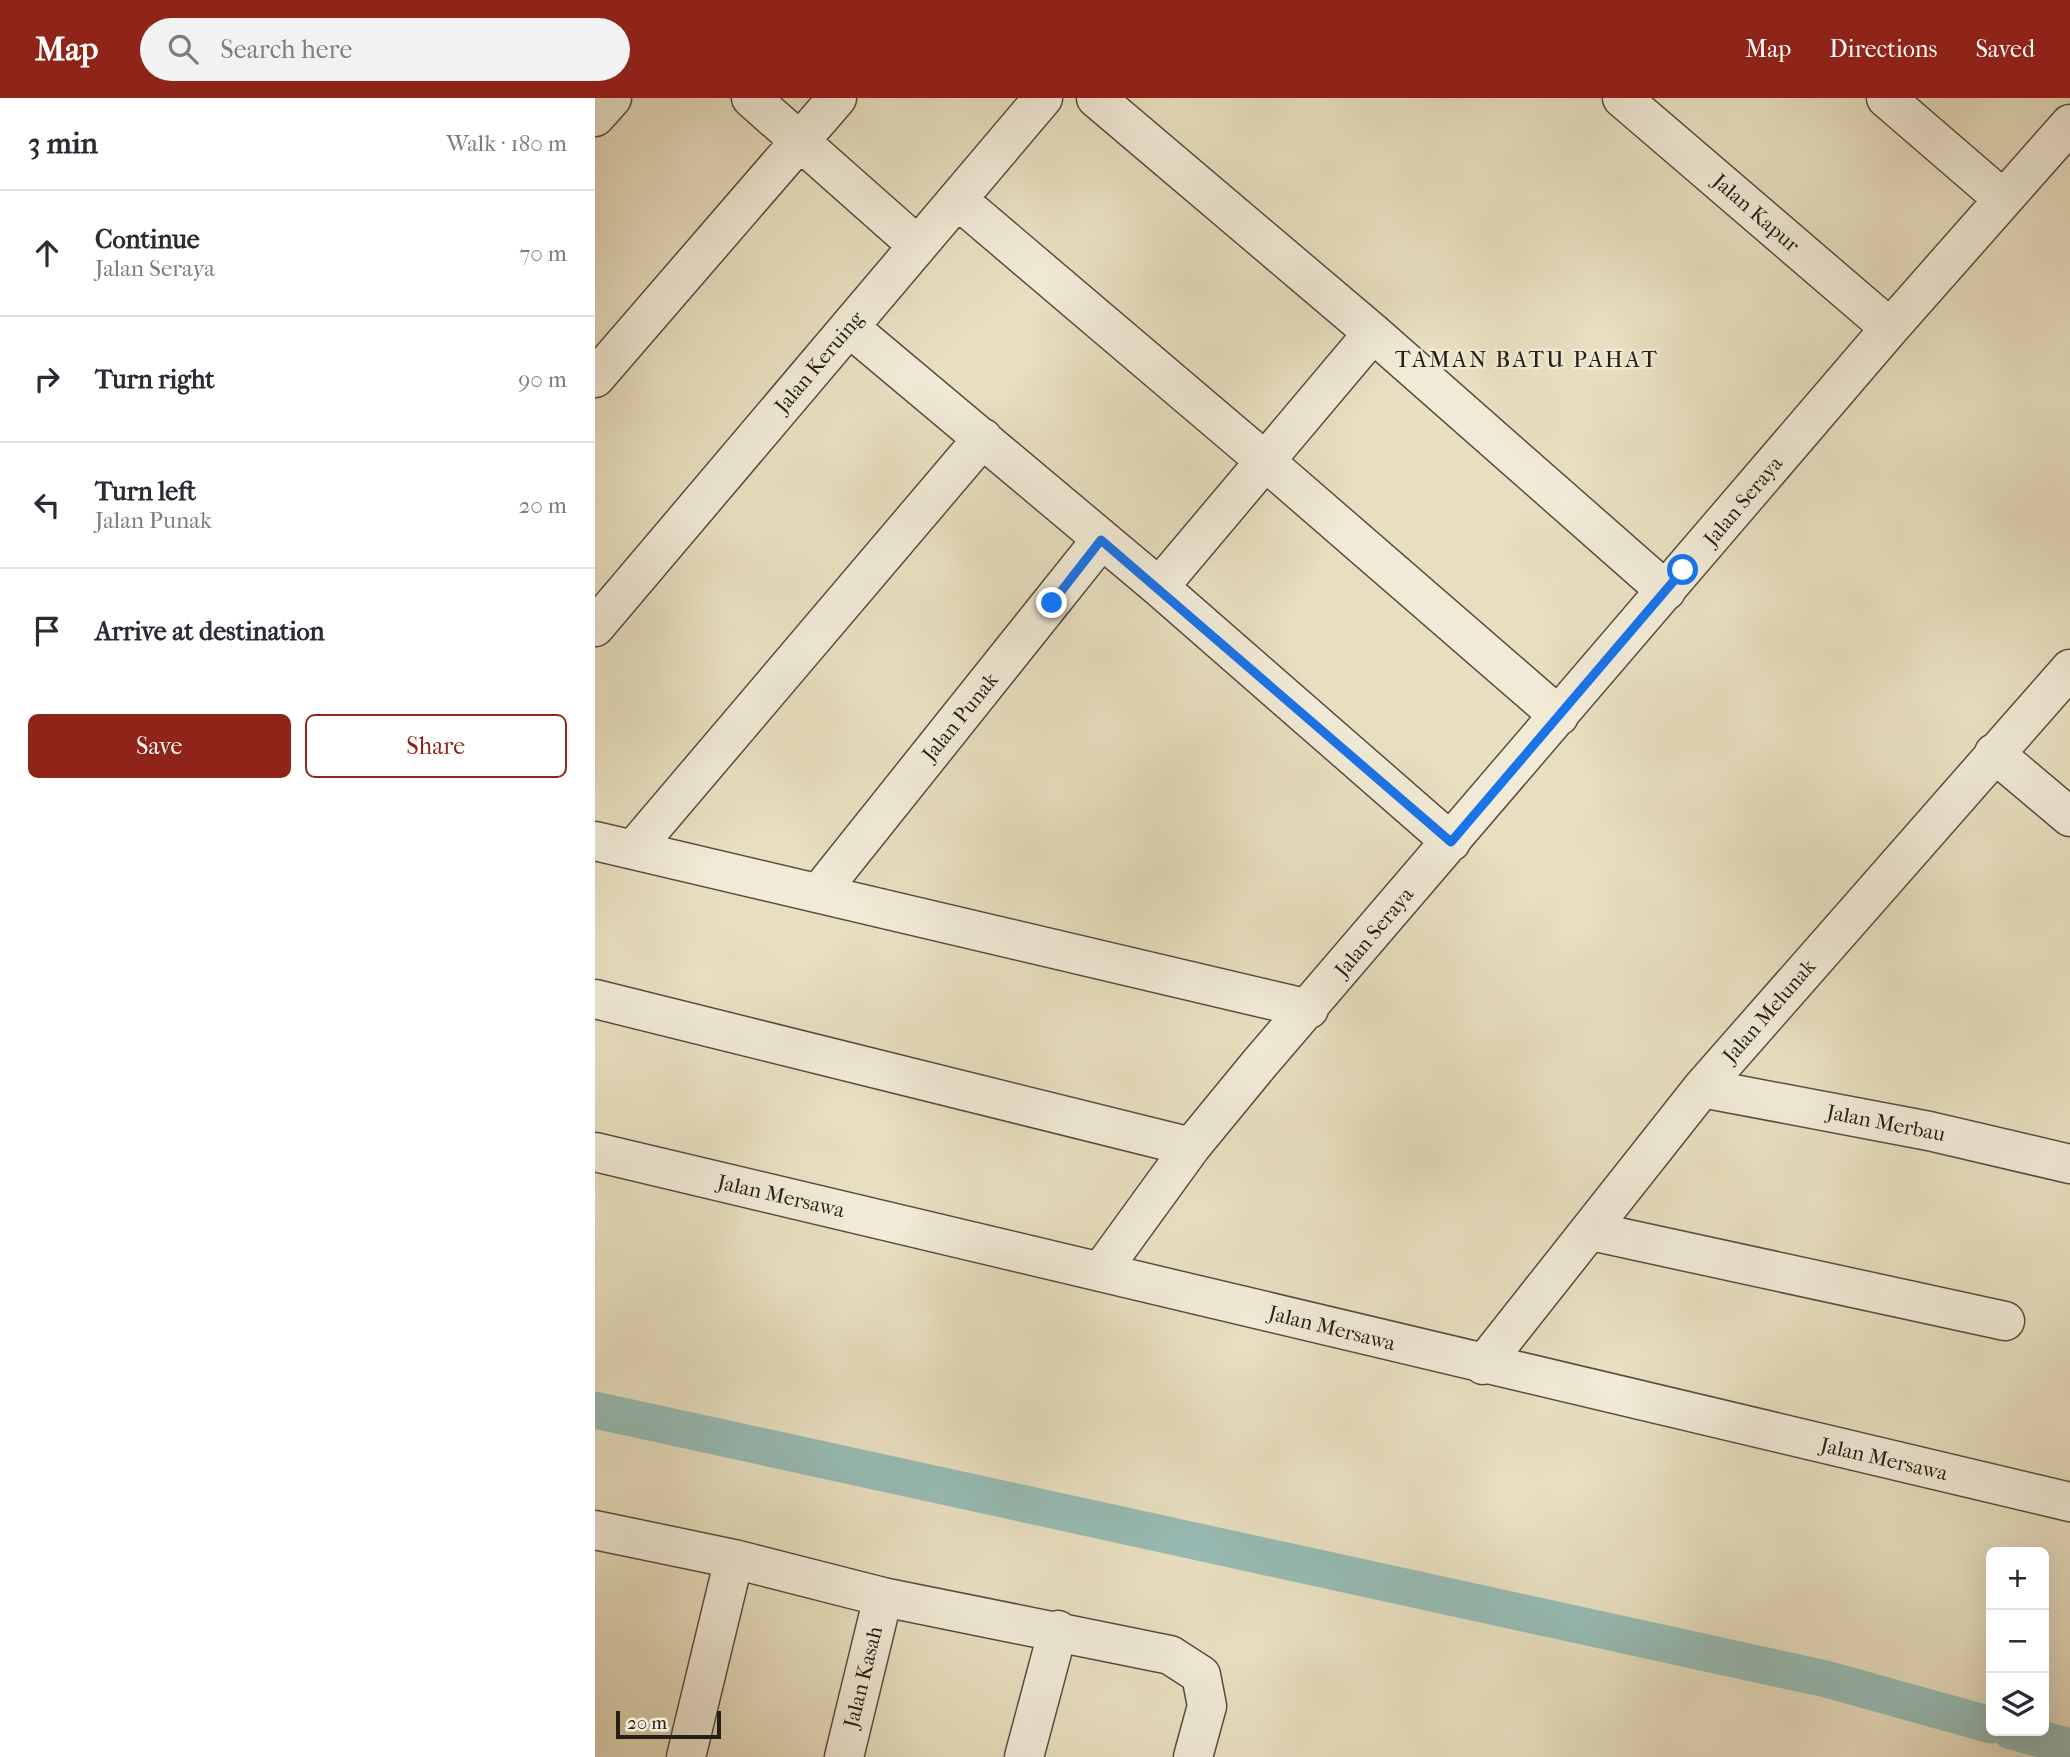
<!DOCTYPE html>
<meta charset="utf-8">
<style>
:root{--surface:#fff;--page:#f2f2f3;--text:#2b2b33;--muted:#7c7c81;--line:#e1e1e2;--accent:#8f2418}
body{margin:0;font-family:"IM FELL French Canon",serif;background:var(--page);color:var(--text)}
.controls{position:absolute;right:21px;bottom:21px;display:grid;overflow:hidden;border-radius:10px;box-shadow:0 7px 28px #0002}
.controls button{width:63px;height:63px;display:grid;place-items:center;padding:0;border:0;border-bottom:2px solid var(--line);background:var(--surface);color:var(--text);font:35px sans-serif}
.scale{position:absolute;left:21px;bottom:18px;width:105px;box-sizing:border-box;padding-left:7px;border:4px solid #271e15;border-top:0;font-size:19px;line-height:24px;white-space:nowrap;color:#271e15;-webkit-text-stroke:5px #f0ead6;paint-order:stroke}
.stop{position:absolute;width:21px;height:21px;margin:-16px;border:5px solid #1a73e8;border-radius:50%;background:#fff}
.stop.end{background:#1a73e8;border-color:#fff;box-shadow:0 2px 7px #0008}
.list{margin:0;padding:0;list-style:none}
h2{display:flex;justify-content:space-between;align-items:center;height:91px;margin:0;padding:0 28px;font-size:30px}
h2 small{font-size:23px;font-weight:400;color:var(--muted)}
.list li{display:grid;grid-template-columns:46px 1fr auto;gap:21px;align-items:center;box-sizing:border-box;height:126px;padding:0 28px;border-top:2px solid var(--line)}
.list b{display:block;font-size:26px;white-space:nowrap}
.list p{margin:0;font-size:23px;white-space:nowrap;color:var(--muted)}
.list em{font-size:23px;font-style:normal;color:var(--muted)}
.actions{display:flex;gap:14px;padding:21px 28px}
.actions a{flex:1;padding:16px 0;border:2px solid var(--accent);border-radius:10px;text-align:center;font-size:24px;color:var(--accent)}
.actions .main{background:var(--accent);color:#fff}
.icon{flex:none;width:38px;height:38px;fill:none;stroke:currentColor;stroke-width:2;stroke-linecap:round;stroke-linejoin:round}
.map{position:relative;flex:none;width:1475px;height:1659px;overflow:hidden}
header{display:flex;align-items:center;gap:42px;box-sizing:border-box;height:98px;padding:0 35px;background:var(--accent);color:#fff}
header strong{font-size:33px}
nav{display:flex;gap:38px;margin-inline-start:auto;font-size:24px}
.search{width:490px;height:63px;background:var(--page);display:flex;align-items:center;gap:18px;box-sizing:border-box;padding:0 24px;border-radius:38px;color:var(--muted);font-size:26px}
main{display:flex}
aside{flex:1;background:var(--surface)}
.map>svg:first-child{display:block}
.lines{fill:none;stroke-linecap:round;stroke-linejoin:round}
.canal{stroke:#97bcb5;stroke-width:37}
.minor-casing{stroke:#574e40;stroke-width:41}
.minor{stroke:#f0ead6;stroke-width:38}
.route{stroke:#1a73e8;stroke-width:9}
.labels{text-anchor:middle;stroke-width:5;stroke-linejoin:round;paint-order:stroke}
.street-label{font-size:21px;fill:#271e15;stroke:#f0ead6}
.neighbourhood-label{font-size:23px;letter-spacing:2px;fill:#271e15;stroke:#f0ead6}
</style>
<header>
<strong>Map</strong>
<div class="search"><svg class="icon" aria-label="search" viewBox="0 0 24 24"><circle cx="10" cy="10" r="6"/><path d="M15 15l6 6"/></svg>Search here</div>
<nav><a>Map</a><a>Directions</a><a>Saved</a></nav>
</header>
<main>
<aside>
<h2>3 min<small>Walk · 180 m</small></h2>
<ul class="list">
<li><svg class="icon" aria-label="ahead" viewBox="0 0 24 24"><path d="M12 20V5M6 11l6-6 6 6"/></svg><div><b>Continue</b><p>Jalan Seraya</p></div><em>70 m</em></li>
<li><svg class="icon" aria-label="right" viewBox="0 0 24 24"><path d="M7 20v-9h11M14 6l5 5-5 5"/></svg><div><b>Turn right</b></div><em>90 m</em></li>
<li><svg class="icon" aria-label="left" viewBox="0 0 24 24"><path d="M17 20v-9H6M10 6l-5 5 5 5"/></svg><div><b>Turn left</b><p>Jalan Punak</p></div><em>20 m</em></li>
<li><svg class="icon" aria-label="arrive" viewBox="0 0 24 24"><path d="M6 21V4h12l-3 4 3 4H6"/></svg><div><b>Arrive at destination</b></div></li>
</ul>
<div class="actions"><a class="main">Save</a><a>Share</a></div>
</aside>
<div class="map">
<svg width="1475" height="1659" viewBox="0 0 1475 1659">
<rect width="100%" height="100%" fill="#e8dfc0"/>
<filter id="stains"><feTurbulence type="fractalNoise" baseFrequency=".00286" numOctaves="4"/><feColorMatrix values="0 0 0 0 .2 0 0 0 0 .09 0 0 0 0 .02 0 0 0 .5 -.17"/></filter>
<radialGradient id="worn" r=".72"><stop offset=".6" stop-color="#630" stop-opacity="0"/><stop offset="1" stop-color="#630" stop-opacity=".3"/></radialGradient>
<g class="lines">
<path class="canal" d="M 0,1312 L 1231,1581 L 1396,1627
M 1416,1633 L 1475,1649"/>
<defs>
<path id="minor" d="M 156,0 L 322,147
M 501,0 L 778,235 L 1071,493
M 1027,0 L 1295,230
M 1291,0 L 1408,101
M 0,19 L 17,0
M 363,102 L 670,363 L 964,618
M 254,229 L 564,489 L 856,744
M 0,280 L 242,0
M 564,489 L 778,235
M 0,529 L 448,0
M 1399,655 L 1475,719
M 0,743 L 714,911
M 38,752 L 388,340
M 224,795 L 506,442
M 0,901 L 596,1049
M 1107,990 L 1334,1033 L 1475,1066
M 0,1054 L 1475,1404
M 996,1133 L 1410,1223
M 506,1173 L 596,1049 L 665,965 L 1295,230 L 1475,26
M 888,1267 L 1107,990 L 1475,571
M 0,1432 L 139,1461 L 288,1499 L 575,1557 L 606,1577 L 612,1608 L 598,1659
M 91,1659 L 139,1461
M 249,1659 L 288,1499
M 429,1659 L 463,1532"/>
</defs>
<use href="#minor" class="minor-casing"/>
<use href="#minor" class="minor"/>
</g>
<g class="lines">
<path class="route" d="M 457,505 L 506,442 L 856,744 L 1088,472"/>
</g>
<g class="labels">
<g class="street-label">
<text transform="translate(1161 115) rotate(41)" y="7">Jalan Kapur</text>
<text transform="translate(224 264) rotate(-50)" y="7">Jalan Keruing</text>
<text transform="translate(1148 403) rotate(-50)" y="7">Jalan Seraya</text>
<text transform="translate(365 619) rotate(-51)" y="7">Jalan Punak</text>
<text transform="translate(779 834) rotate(-50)" y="7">Jalan Seraya</text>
<text transform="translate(1174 913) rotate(-49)" y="7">Jalan Melunak</text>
<text transform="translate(1291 1025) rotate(11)" y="7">Jalan Merbau</text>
<text transform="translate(186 1098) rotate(13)" y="7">Jalan Mersawa</text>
<text transform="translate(737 1230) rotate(14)" y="7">Jalan Mersawa</text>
<text transform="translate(1289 1361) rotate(13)" y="7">Jalan Mersawa</text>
<text transform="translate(268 1579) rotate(-76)" y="7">Jalan Kasah</text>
</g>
<g class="neighbourhood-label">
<text x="932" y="269">TAMAN BATU PAHAT</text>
</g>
</g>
<rect width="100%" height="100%" filter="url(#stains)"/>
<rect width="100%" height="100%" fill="url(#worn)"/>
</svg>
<div class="controls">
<button>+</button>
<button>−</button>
<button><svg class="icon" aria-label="layers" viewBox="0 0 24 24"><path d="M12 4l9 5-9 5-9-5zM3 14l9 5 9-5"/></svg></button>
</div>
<div class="scale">20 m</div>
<div class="stop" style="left:1088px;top:472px"></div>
<div class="stop end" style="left:457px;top:505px"></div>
</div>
</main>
